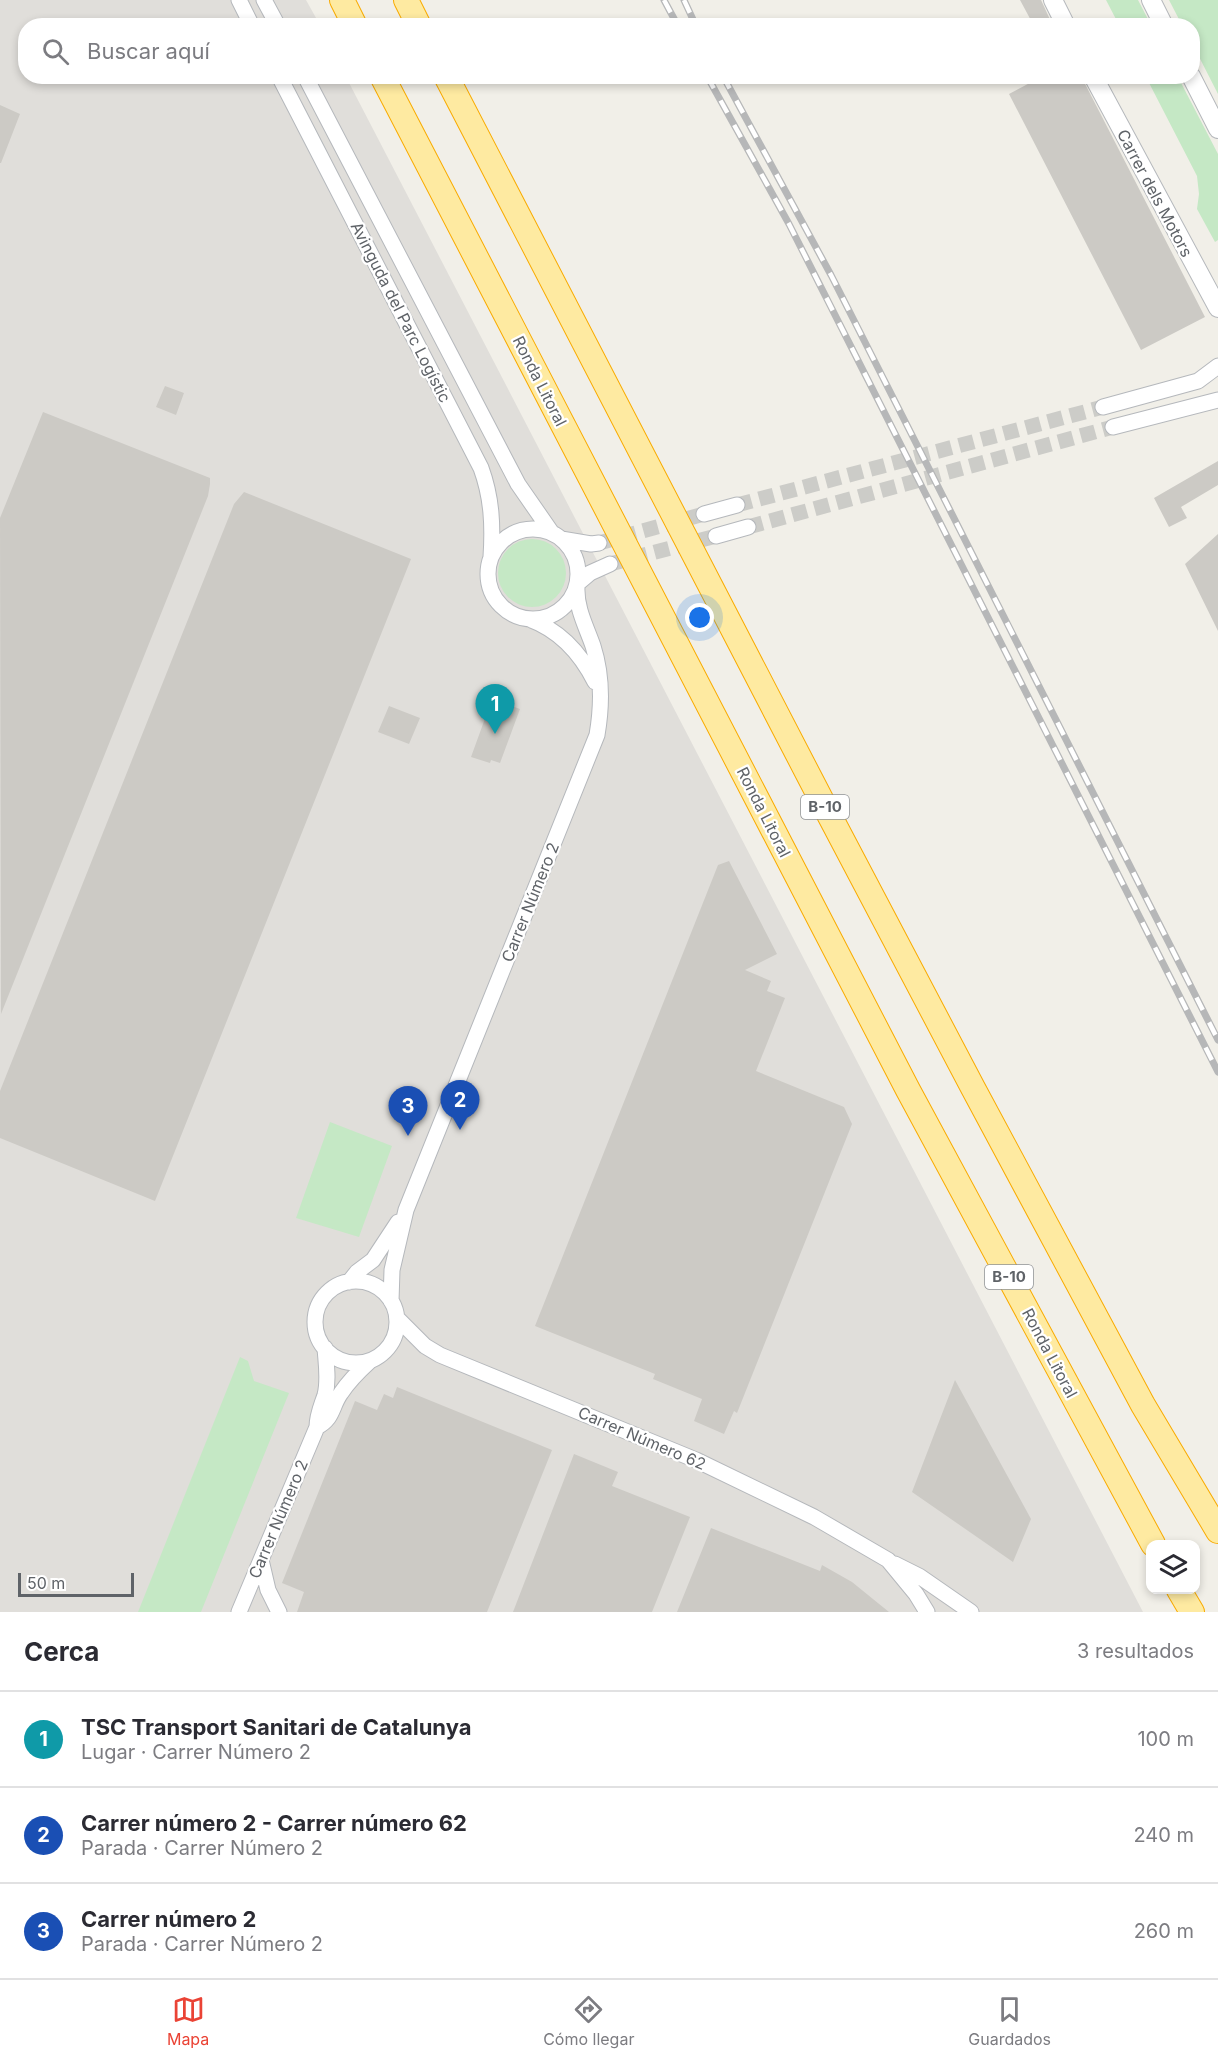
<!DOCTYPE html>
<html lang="es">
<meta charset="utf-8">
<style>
:root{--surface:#fff;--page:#f2f2f3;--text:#2b2b33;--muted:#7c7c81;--line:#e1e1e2;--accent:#ea4335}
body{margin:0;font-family:Inter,sans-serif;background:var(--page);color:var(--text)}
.controls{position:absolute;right:18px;bottom:18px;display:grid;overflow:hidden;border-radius:12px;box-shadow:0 3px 9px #0003}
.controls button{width:54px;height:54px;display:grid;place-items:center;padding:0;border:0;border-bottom:2px solid var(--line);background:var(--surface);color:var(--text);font:30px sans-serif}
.scale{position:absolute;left:18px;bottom:15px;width:116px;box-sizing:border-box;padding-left:6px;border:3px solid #5f6368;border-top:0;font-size:16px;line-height:21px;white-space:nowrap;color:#5f6368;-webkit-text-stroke:4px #fff;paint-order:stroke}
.you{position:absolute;left:700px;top:618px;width:21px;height:21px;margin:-15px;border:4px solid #fff;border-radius:50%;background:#1a73e8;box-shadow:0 0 0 9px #1a73e833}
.badge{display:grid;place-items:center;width:39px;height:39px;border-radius:50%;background:var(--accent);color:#fff;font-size:20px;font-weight:700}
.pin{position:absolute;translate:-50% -50px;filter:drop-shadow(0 2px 3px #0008)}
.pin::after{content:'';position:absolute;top:32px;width:21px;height:18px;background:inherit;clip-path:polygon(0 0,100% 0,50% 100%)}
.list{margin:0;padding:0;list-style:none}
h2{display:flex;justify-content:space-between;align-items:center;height:78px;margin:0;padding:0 24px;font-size:26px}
h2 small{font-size:20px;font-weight:400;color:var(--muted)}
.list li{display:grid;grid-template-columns:39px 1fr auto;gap:18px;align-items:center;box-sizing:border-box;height:96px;padding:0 24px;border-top:2px solid var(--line)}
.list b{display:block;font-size:22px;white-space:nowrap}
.list p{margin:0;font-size:20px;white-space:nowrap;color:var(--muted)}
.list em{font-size:20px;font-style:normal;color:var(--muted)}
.icon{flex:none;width:33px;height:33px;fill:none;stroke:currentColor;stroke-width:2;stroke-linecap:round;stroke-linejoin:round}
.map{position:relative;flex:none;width:1218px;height:1612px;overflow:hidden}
.search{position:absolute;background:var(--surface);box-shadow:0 3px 9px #0003;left:18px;right:18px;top:18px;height:66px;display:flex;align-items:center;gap:15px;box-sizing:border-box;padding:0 21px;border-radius:24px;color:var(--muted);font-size:22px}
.sheet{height:366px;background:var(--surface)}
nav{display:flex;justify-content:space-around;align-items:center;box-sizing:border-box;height:84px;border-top:2px solid var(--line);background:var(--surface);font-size:16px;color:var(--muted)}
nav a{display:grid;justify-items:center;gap:3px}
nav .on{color:var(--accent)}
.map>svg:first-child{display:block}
.industrial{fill:#e0deda}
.green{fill:#c5e8c5}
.building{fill:#cccac5}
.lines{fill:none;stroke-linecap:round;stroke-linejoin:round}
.minor-tunnel{stroke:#ccccc8;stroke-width:15;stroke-dasharray:15 8;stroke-linecap:butt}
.minor-casing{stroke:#b5b8bc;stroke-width:17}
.tertiary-casing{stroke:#b5b8bc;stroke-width:20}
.trunk-casing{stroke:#f9ab00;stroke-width:26}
.minor{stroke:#fff;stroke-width:15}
.tertiary{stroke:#fff;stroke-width:18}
.trunk{stroke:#feeaa1;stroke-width:24}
.rail-casing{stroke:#b6b7b8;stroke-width:7}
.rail{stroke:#fff;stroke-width:4.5;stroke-dasharray:14;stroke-linecap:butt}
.labels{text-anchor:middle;stroke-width:4.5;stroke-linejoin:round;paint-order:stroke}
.shield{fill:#fff;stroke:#8f9295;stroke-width:1.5}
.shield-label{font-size:15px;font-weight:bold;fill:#5f6368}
.street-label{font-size:16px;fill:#5f6368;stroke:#fff}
</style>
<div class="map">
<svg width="1218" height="1612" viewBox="0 0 1218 1612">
<rect width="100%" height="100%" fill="#f1efe8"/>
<path class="industrial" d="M 0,0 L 306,0 L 320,25 L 26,26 L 26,76 L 346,77 L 1143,1612 L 0,1612 Z"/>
<path class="green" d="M 1106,0 L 1138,0 L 1151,25 L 1119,25 Z
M 1169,0 L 1218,0 L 1218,94 L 1193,45 L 1192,26 L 1182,25 Z
M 1146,77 L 1178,77 L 1218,154 L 1218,240 L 1215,242 L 1197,209 L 1199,194 L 1197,176 Z
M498 573a34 34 0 1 1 68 0a34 34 0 1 1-68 0Z
M 330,1122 L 392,1146 L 359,1237 L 296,1218 Z
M 240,1357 L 248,1361 L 254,1381 L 289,1393 L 201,1612 L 138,1612 Z"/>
<path class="building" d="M 1020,0 L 1041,0 L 1053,26 L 1034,26 Z
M 1043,76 L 1081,76 L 1205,317 L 1141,350 L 1009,94 Z
M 0,105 L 20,114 L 1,163 L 0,163 Z
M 165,386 L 184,393 L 176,415 L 156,407 Z
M 43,412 L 210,478 L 210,484 L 208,496 L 1,1014 L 0,518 Z
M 1218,461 L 1218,485 L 1181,507 L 1187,518 L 1169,527 L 1154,498 Z
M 244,492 L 411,559 L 155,1201 L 0,1138 L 0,1091 L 234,504 Z
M 1218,534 L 1218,631 L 1185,564 Z
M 491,702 L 502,706 L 503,703 L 520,709 L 500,763 L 491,760 L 490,763 L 471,757 Z
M 389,706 L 420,718 L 409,744 L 378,732 Z
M 729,861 L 777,954 L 745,970 L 771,981 L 767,991 L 785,998 L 756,1071 L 844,1107 L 852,1124 L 737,1413 L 734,1411 L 724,1434 L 694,1421 L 702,1399 L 653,1379 L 655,1374 L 535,1326 L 718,865 Z
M 955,1380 L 1031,1519 L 1013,1562 L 912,1492 Z
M 397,1387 L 552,1450 L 487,1612 L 297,1612 L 304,1592 L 282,1583 L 355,1401 L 377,1410 L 384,1394 L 393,1398 Z
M 574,1454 L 618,1472 L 612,1486 L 690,1517 L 652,1612 L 513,1612 Z
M 711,1528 L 820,1571 L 822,1565 L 852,1582 L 889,1612 L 677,1612 Z"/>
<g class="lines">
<path class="minor-tunnel" d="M 737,505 L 1103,407
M 748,527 L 1113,427
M 599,543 L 704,514
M 610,564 L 716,536"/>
<defs>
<path id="minor" d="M 239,0 L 252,26
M 264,0 L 278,26
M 279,76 L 481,468 C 492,498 493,526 491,557
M 305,76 L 518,484 L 552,533
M 1103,407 L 1198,381 L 1218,366
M 1113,427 L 1218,400
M 704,514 L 737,505
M488 574a45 45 0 1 1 90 0a45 45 0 1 1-90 0Z
M 716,536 L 748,527
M 561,539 L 591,544 L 599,543
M 577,584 L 590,573 L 610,564
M 529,619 C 559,630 581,654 595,682
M315 1322a41 41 0 1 1 82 0a41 41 0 1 1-82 0Z
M 349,1282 L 357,1272 L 373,1260 L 398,1222
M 391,1301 L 392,1270 L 406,1210 L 597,735 C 602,706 602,674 593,646 C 586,626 576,608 577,587
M 397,1318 L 425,1346 L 440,1355 L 696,1460 L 814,1517 L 888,1560 L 916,1594 L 927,1612
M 317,1427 C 334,1418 331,1407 341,1393 C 349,1381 359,1371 370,1361
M 261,1560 L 268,1590 L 279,1612
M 895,1564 L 919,1576 L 971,1612
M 239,1612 L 317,1427 C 317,1415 321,1407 325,1395 C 329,1380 326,1363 325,1348"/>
<path id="tertiary" d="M 1053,0 L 1066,26
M 1151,0 L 1164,26
M 1093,76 L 1218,308
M 1191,76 L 1218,129"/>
<path id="trunk" d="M 342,0 L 355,26
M 406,0 L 419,26
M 382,76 L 908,1090 L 1153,1544
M 446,76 L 824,805 L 973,1088 L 1143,1405 L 1218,1531
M 1179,1590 L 1192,1612"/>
</defs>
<use href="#minor" class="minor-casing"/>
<use href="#tertiary" class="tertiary-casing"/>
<use href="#trunk" class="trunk-casing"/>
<use href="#minor" class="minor"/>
<use href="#tertiary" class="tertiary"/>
<use href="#trunk" class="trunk"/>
<defs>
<path id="rail" d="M 664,0 L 678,26
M 684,0 L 696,26
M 707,76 L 789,224 L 1218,1072
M 723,76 L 831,275 L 1218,1040"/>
</defs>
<use href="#rail" class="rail-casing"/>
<use href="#rail" class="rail"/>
</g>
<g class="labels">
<g class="shield">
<rect x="801" y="795" width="48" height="24" rx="4.5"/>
<rect x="985" y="1265" width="48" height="24" rx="4.5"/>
</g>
<g class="shield-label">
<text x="825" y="812">B-10</text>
<text x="1009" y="1282">B-10</text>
</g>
<g class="street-label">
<text transform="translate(1155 193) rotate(62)" y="6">Carrer dels Motors</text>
<text transform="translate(401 312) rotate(63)" y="6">Avinguda del Parc Logístic</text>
<text transform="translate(540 381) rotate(63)" y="6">Ronda Litoral</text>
<text transform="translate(764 812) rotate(63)" y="6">Ronda Litoral</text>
<text transform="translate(530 902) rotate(-68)" y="6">Carrer Número 2</text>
<text transform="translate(1050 1353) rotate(62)" y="6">Ronda Litoral</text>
<text transform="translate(642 1438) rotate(23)" y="6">Carrer Número 62</text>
<text transform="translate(278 1519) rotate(-67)" y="6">Carrer Número 2</text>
</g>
</g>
</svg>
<div class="controls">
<button><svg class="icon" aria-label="layers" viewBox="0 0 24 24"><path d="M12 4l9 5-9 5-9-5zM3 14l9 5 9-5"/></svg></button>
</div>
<div class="scale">50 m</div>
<div class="you"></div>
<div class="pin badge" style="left:495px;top:734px;background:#0f9aa8">1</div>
<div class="pin badge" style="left:460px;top:1130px;background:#1a4fb4">2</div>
<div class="pin badge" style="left:408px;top:1136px;background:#1a4fb4">3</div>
<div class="search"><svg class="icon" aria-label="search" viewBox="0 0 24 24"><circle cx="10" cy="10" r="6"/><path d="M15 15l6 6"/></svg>Buscar aquí</div>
</div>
<section class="sheet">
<h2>Cerca<small>3 resultados</small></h2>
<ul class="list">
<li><span class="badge" style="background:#0f9aa8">1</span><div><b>TSC Transport Sanitari de Catalunya</b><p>Lugar · Carrer Número 2</p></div><em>100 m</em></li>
<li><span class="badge" style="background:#1a4fb4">2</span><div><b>Carrer número 2 - Carrer número 62</b><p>Parada · Carrer Número 2</p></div><em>240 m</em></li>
<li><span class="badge" style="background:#1a4fb4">3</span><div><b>Carrer número 2</b><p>Parada · Carrer Número 2</p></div><em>260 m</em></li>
</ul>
</section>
<nav>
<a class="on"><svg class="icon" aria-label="map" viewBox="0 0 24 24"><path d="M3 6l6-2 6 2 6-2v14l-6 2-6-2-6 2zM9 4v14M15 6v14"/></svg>Mapa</a>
<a><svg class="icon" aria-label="directions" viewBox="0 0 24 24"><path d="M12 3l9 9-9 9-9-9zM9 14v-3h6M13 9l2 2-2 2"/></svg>Cómo llegar</a>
<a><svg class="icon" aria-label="saved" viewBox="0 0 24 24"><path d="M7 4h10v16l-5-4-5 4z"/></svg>Guardados</a>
</nav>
